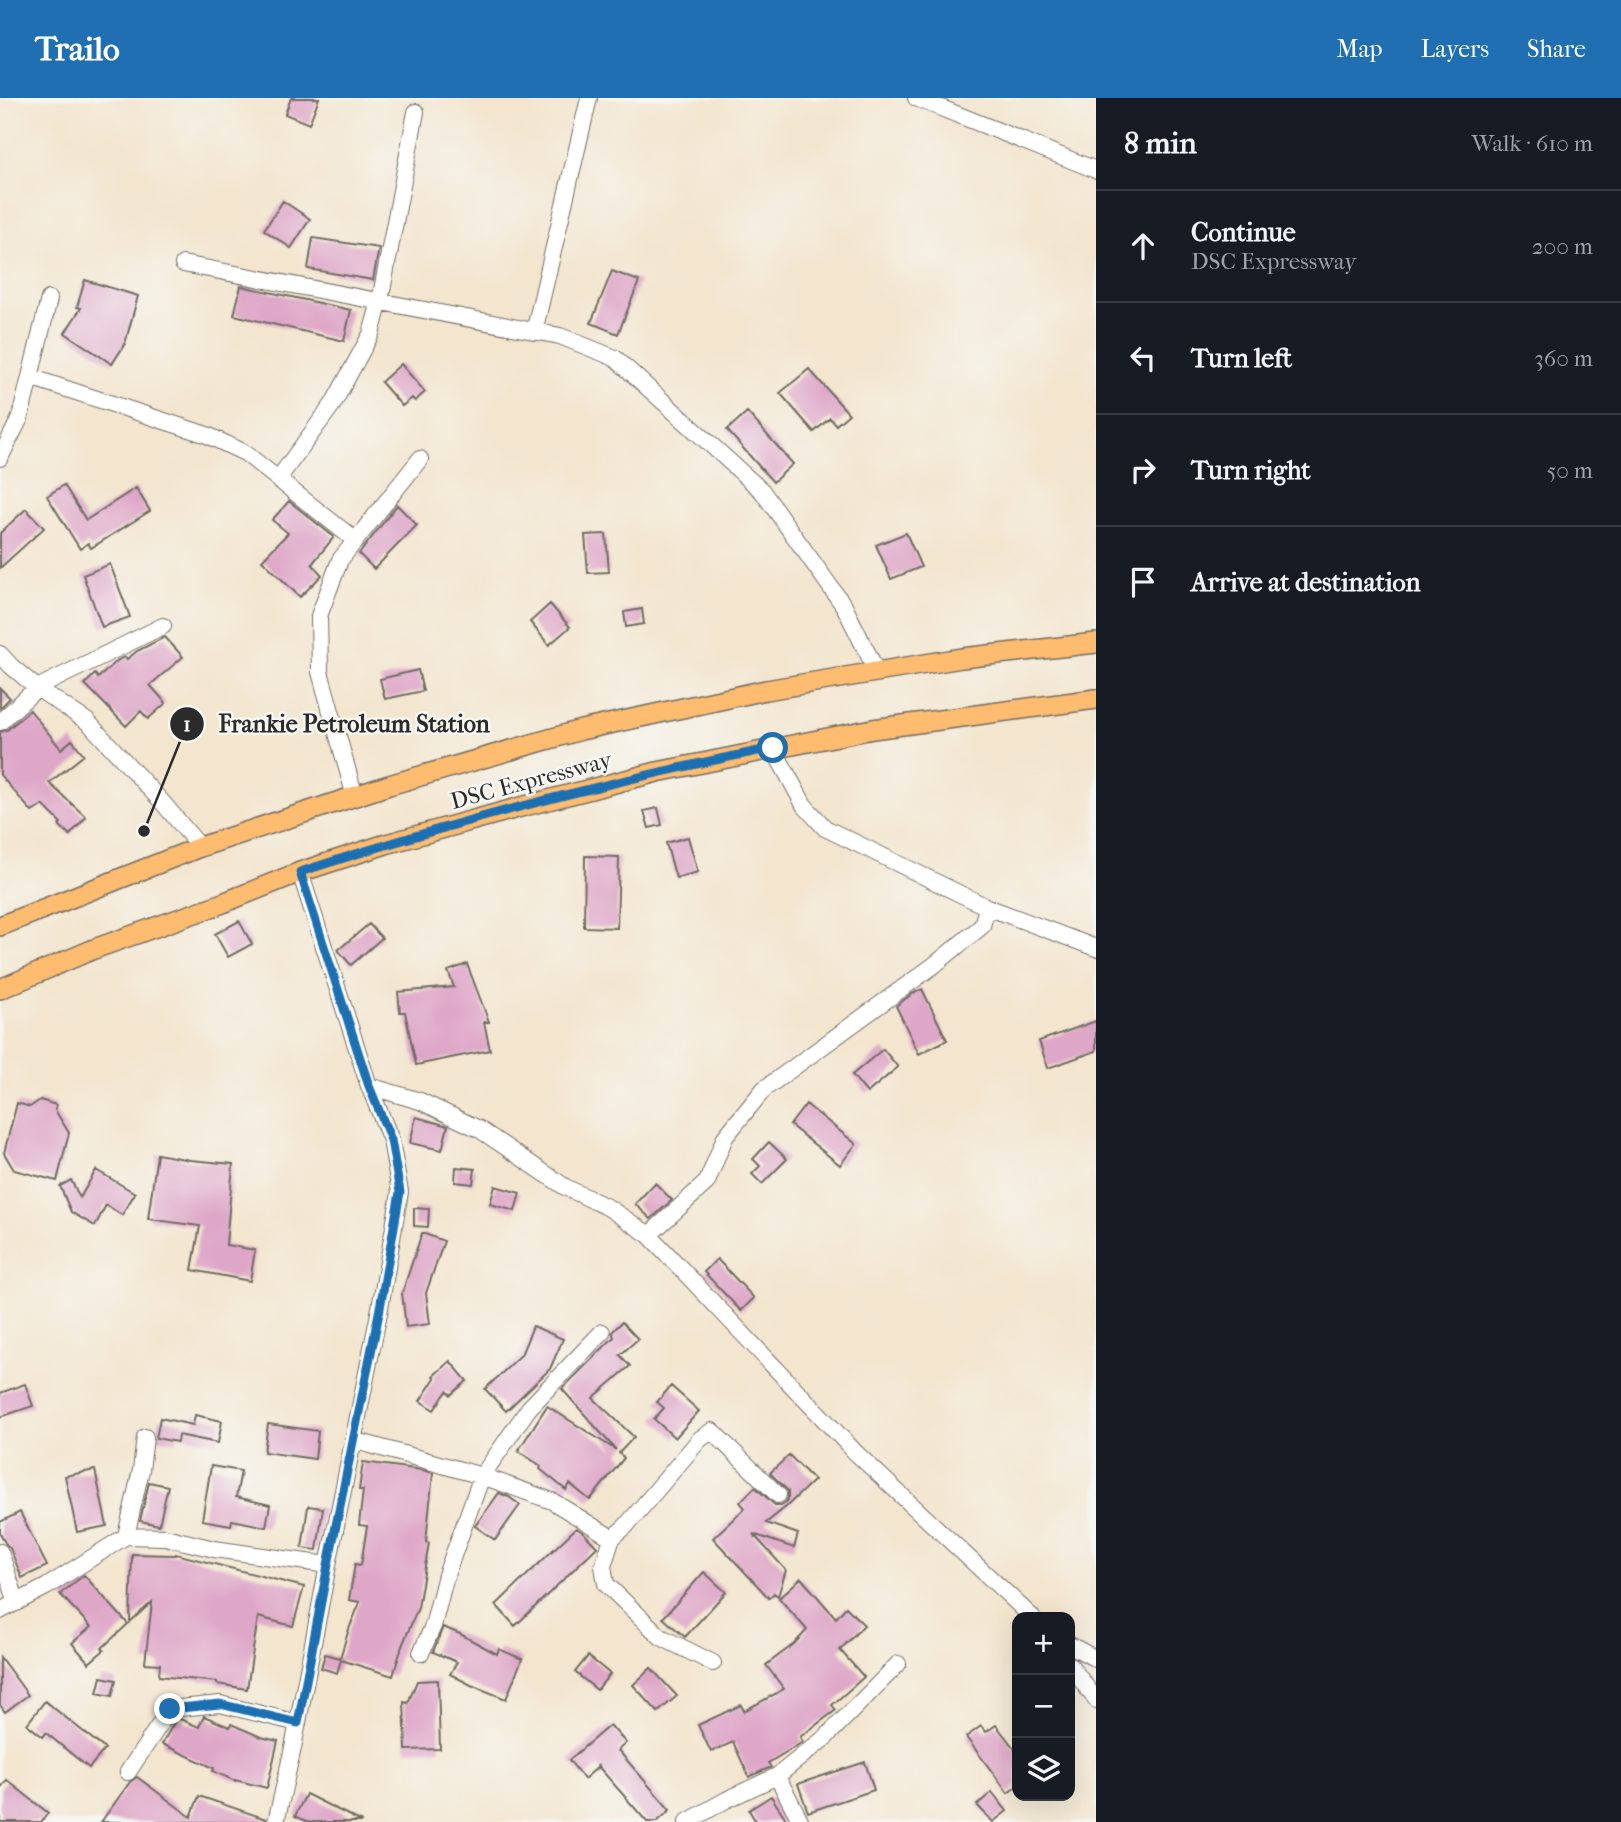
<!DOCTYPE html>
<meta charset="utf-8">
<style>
:root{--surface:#171b24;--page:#20242c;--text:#f1f3f6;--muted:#9ea1a6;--line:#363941;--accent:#1f6fb2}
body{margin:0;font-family:"IM FELL French Canon",serif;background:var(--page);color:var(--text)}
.controls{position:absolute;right:21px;bottom:21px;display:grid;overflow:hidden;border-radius:14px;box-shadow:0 7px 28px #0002}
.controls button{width:63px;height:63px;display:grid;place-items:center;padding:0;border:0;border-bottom:2px solid var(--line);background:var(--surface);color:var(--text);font:35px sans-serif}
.stop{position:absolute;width:21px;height:21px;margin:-16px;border:5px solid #1f6fb2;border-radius:50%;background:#fff}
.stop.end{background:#1f6fb2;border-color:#fff;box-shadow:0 2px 7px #0008}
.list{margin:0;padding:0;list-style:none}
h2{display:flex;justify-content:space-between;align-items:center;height:91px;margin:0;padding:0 28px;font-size:30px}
h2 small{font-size:23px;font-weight:400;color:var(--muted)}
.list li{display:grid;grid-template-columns:46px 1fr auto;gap:21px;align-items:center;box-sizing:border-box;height:112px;padding:0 28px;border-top:2px solid var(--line)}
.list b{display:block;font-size:26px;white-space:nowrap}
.list p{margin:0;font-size:23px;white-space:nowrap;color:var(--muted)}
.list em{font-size:23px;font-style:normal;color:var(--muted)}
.icon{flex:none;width:38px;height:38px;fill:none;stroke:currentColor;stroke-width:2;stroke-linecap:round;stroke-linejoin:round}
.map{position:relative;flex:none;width:1096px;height:1724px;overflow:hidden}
header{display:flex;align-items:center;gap:42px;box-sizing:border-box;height:98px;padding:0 35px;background:var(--accent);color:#fff}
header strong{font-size:33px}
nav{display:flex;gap:38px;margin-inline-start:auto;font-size:24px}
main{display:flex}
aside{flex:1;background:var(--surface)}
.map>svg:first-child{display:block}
.building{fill:#dea6c7}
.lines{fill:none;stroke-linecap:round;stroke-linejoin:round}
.minor-casing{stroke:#716c64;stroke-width:18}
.major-casing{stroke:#716c64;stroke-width:22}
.minor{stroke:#fff;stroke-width:16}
.major{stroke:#fdbc6f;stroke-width:19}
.route{stroke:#1f6fb2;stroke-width:9}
.labels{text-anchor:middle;stroke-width:5;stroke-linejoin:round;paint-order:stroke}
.street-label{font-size:23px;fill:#2b2b2b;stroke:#f6f6f2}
.leader{fill:none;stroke:#2b2b2b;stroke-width:2.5}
.callout-dot{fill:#2b2b2b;stroke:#f6f6f2;stroke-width:2.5}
.mark-label{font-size:21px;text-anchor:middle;font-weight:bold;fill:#fff}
.callout-label{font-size:24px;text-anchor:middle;font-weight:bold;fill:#2b2b2b;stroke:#f6f6f2;stroke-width:5;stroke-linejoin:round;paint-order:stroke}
</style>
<header>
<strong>Trailo</strong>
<nav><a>Map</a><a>Layers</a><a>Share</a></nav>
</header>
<main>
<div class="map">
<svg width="1096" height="1724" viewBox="0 0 1096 1724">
<rect width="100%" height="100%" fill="#f6f6f2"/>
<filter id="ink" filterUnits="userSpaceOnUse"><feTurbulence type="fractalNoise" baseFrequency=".0143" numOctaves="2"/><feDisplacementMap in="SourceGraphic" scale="14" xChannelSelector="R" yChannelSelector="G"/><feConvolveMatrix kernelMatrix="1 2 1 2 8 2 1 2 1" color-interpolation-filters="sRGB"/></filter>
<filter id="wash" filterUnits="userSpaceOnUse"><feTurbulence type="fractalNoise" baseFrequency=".00686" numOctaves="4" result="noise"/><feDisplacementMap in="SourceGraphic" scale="28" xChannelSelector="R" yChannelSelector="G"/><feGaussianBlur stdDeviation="1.57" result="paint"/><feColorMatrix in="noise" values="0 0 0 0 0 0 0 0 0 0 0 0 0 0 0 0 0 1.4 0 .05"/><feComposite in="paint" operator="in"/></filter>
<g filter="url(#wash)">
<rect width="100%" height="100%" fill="#f3e5ce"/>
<g id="blocks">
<path class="building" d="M 291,0 L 319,0 L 309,26 L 285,16 Z
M 283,103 L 310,121 L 291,150 L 264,132 Z
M 313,140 L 379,150 L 373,182 L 308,171 Z
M 612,173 L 639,183 L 618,236 L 591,225 Z
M 85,182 L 138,198 L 125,246 L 112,266 L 65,235 L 81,210 L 77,209 Z
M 241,188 L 351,212 L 344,243 L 234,217 Z
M 401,266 L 425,294 L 415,303 L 412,300 L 402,308 L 381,284 Z
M 809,271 L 849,316 L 836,327 L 830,320 L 814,334 L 780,295 Z
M 747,314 L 793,366 L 773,384 L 727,332 Z
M 64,387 L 86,422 L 136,390 L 150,413 L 91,450 L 88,445 L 80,451 L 47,398 Z
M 289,403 L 334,439 L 312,466 L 322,477 L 300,499 L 262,462 L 288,435 L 272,422 Z
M 397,407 L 417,427 L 374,471 L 359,456 Z
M 26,411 L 44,430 L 0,470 L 0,435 Z
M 906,435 L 921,469 L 891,481 L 876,447 Z
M 606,436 L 609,474 L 588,475 L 585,437 Z
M 110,466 L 130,519 L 102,529 L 83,477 Z
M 550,506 L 570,529 L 549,547 L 530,524 Z
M 642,511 L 644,526 L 626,529 L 624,514 Z
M 165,539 L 183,559 L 150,587 L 166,605 L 148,621 L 141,613 L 126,628 L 85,586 L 95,576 L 98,580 L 118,562 L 125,559 L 127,561 L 137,553 Z
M 418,572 L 423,593 L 385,601 L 380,581 Z
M 0,590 L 10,600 L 0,610 Z
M 30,612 L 61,651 L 72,642 L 84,657 L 49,685 L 86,719 L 70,737 L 59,727 L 61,725 L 43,707 L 32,714 L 0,677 L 0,634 L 7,632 Z
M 658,710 L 662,727 L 649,730 L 644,713 Z
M 688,739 L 698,774 L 676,780 L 666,745 Z
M 585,758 L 619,759 L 617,830 L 584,829 Z
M 239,823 L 252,846 L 228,859 L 215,836 Z
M 369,826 L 382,840 L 351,867 L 338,852 Z
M 467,866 L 489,924 L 484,924 L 490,952 L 416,967 L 405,914 L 400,914 L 398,894 L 454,889 L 448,873 Z
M 922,891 L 947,942 L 919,956 L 896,908 L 912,896 Z
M 1096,923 L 1096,953 L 1048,970 L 1039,943 Z
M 883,951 L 898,969 L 867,995 L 852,977 Z
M 40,1002 L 56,1007 L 55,1012 L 69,1035 L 57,1083 L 14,1072 L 4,1055 L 17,1005 L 30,1009 Z
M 806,1006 L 856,1046 L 840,1067 L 790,1027 Z
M 416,1019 L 448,1028 L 442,1052 L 410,1045 Z
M 769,1044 L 787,1061 L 762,1086 L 752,1076 L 760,1068 L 753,1061 Z
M 157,1056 L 190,1062 L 233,1066 L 226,1147 L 255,1152 L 250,1183 L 192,1172 L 200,1128 L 148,1121 Z
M 456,1069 L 475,1071 L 473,1086 L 455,1084 Z
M 96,1072 L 135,1095 L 122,1117 L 106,1107 L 95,1128 L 71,1114 L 60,1088 L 71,1082 L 80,1100 Z
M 655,1085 L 672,1102 L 651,1121 L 635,1106 Z
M 495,1088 L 520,1095 L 515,1113 L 490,1106 Z
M 414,1110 L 429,1111 L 428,1129 L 414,1128 Z
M 422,1135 L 444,1143 L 426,1195 L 430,1226 L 406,1229 L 402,1195 Z
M 717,1161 L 754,1200 L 741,1213 L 704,1174 Z
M 622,1224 L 638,1241 L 620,1257 L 630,1268 L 593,1300 L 634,1339 L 619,1355 L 624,1360 L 590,1402 L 570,1386 L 566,1392 L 540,1371 L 541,1368 L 518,1353 L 547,1308 L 616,1352 L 562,1291 L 614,1239 L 612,1234 Z
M 533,1228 L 563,1241 L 550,1271 L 506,1313 L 485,1291 L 521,1257 Z
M 450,1263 L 467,1283 L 451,1297 L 447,1293 L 434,1312 L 420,1303 L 435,1280 L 433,1278 Z
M 25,1286 L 33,1308 L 0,1319 L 0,1295 Z
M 671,1288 L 699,1313 L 675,1340 L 654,1321 L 664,1310 L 657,1304 Z
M 195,1317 L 222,1323 L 218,1345 L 178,1337 L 177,1344 L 156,1340 L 160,1320 L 193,1327 Z
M 268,1326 L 318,1333 L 315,1361 L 264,1354 Z
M 789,1357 L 814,1382 L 787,1408 L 766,1425 L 798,1436 L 794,1450 L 753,1436 L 786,1472 L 778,1498 L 774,1495 L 769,1500 L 713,1440 L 745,1410 L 740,1404 L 755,1389 L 775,1407 L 781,1407 L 786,1404 L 788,1399 L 788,1393 L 770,1375 Z
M 363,1364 L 422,1372 L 433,1375 L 426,1444 L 429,1445 L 418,1510 L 402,1548 L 393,1578 L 341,1562 L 337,1575 L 321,1570 L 325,1556 L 340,1560 L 349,1531 L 360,1504 L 349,1502 L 355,1466 L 361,1467 L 367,1428 L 359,1427 L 363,1392 L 359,1392 Z
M 211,1368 L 241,1373 L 236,1399 L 270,1407 L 266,1429 L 232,1422 L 231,1427 L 202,1422 Z
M 95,1372 L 107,1428 L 77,1434 L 65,1378 Z
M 149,1384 L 168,1388 L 159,1427 L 140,1423 Z
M 499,1395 L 509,1399 L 520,1407 L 495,1442 L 475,1428 Z
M 308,1408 L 323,1410 L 317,1452 L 302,1450 Z
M 20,1414 L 47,1468 L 22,1480 L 10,1450 L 5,1445 L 0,1435 L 0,1424 Z
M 576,1430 L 584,1435 L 597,1449 L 515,1528 L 496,1507 Z
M 132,1456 L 175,1457 L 176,1456 L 304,1489 L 293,1528 L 258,1519 L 247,1591 L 217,1586 L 217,1584 L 159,1578 L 160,1566 L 145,1565 L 152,1504 L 130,1524 Z
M 704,1474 L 726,1494 L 685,1539 L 663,1520 Z
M 84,1477 L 128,1526 L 102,1550 L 104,1552 L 89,1565 L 72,1545 L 91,1529 L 60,1496 Z
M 801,1480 L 836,1520 L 846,1509 L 864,1527 L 840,1552 L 864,1579 L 832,1607 L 836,1612 L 800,1639 L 803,1644 L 768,1665 L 771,1669 L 749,1679 L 733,1644 L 711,1654 L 698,1627 L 741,1607 L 744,1613 L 784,1591 L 766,1567 L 794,1546 L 807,1532 L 779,1500 Z
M 443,1529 L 460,1536 L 497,1556 L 499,1551 L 522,1561 L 506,1601 L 471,1587 L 450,1576 L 457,1564 L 433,1554 Z
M 588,1558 L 610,1576 L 597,1592 L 575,1574 Z
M 0,1559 L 28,1597 L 5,1614 L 0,1607 Z
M 651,1570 L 677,1598 L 658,1614 L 633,1587 Z
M 101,1579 L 116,1582 L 112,1598 L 97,1595 Z
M 438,1582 L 440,1651 L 406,1652 L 404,1604 L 408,1605 L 417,1583 Z
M 45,1603 L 105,1651 L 89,1670 L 46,1635 L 43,1639 L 27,1626 Z
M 204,1618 L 229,1629 L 231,1626 L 261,1639 L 278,1643 L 267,1690 L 235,1682 L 235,1683 L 213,1673 L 214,1670 L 162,1646 L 176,1621 L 180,1621 L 199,1629 Z
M 610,1627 L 626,1645 L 618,1652 L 670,1712 L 657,1724 L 647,1724 L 597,1667 L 598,1669 L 584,1681 L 569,1662 Z
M 996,1627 L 1017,1654 L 1017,1688 L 1008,1695 L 966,1639 L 981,1628 L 986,1634 Z
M 865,1664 L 874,1692 L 808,1714 L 798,1686 Z
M 137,1679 L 191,1719 L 199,1698 L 266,1721 L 266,1724 L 101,1724 L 130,1684 Z
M 7,1682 L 48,1715 L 41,1724 L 0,1724 L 0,1691 Z
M 992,1694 L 1007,1713 L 993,1724 L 977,1707 Z
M 306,1696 L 362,1724 L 308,1724 L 295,1718 Z
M 771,1698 L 788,1724 L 756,1724 L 749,1712 Z"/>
</g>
</g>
<g filter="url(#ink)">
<use href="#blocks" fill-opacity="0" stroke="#716c64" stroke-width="2"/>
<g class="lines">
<defs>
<path id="minor" d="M 916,0 L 1096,72
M 183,166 L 560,238 L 615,260 L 762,393 L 844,508 L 877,574
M 534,234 L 589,0
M 30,279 L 207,337 L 245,355 L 356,443
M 0,360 L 20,320 L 49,201
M 278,381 L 333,306 L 371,236 L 380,203 L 416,14
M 0,556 L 11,568 L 37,590 L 88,624 L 163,705 L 200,749
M 0,624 L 37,590 L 163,528
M 773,650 L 804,707 L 825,730 L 987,809 L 1096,850
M 355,699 L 320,574 L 319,518 L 340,462 L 420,361
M 369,988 L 420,1003 L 479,1031 L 565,1089 L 609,1110 L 649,1137 L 856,1355 L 1032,1519
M 649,1137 L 707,1084 L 725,1039 L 764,991 L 933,868 L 982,828 L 987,809
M 353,1342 L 482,1378 L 552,1403 L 612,1440
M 126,1438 L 141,1372 L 145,1339
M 0,1454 L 17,1505
M 0,1513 L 46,1489 L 126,1438 L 165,1439 L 214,1451 L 328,1467
M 1070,1547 L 1096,1561
M 421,1555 L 433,1528 L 446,1477 L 482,1378 L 529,1310 L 602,1234
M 713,1565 L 661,1539 L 606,1486 L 603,1468 L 612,1440 L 625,1429 L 700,1341 L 712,1333 L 778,1397
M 1070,1567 L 1096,1602
M 128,1674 L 170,1611 L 220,1606 L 298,1625
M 777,1678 L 801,1724
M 276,1724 L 293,1650 L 328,1467 L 380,1210 L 400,1094 L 391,1042 L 369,988 L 300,774
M 687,1724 L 726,1702 L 777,1678 L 826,1639 L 898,1566"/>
<path id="major" d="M 0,828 L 200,749 L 389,687 L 581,632 L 766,592 L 962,560 L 1096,545
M 0,891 L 94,851 L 223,805 L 300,774 L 386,746 L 521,709 L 657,674 L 873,631 L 1096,601"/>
</defs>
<use href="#minor" class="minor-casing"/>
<use href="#major" class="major-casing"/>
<use href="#minor" class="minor"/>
<use href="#major" class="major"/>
</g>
</g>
<g class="lines" filter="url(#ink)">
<path class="route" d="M 170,1611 L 220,1606 L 298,1625 L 328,1467 L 380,1210 L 400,1094 L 391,1042 L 369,988 L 300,774 C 455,723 613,682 773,650"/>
</g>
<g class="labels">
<g class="street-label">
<text transform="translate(531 682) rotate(-15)" y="8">DSC Expressway</text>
</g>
</g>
<path class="leader" d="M144 733L187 626"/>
<g class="callout-dot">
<circle cx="144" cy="733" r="7"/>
<circle cx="187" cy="626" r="18"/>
</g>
<g class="mark-label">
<text x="187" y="633">1</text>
</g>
<g class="callout-label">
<text x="354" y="634">Frankie Petroleum Station</text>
</g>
</svg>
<div class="controls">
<button>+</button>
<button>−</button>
<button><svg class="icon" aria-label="layers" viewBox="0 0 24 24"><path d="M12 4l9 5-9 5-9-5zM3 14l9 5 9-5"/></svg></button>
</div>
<div class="stop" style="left:773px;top:650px"></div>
<div class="stop end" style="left:170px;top:1611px"></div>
</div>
<aside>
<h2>8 min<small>Walk · 610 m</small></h2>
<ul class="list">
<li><svg class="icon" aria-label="ahead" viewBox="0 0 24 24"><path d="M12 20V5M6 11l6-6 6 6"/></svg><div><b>Continue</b><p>DSC Expressway</p></div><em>200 m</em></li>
<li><svg class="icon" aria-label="left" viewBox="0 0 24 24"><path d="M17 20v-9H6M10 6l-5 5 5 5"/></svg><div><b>Turn left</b></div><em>360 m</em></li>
<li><svg class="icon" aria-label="right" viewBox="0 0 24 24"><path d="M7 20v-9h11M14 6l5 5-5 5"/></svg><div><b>Turn right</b></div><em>50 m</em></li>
<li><svg class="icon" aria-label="arrive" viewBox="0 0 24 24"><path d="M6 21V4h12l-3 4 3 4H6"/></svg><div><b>Arrive at destination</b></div></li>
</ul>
</aside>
</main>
